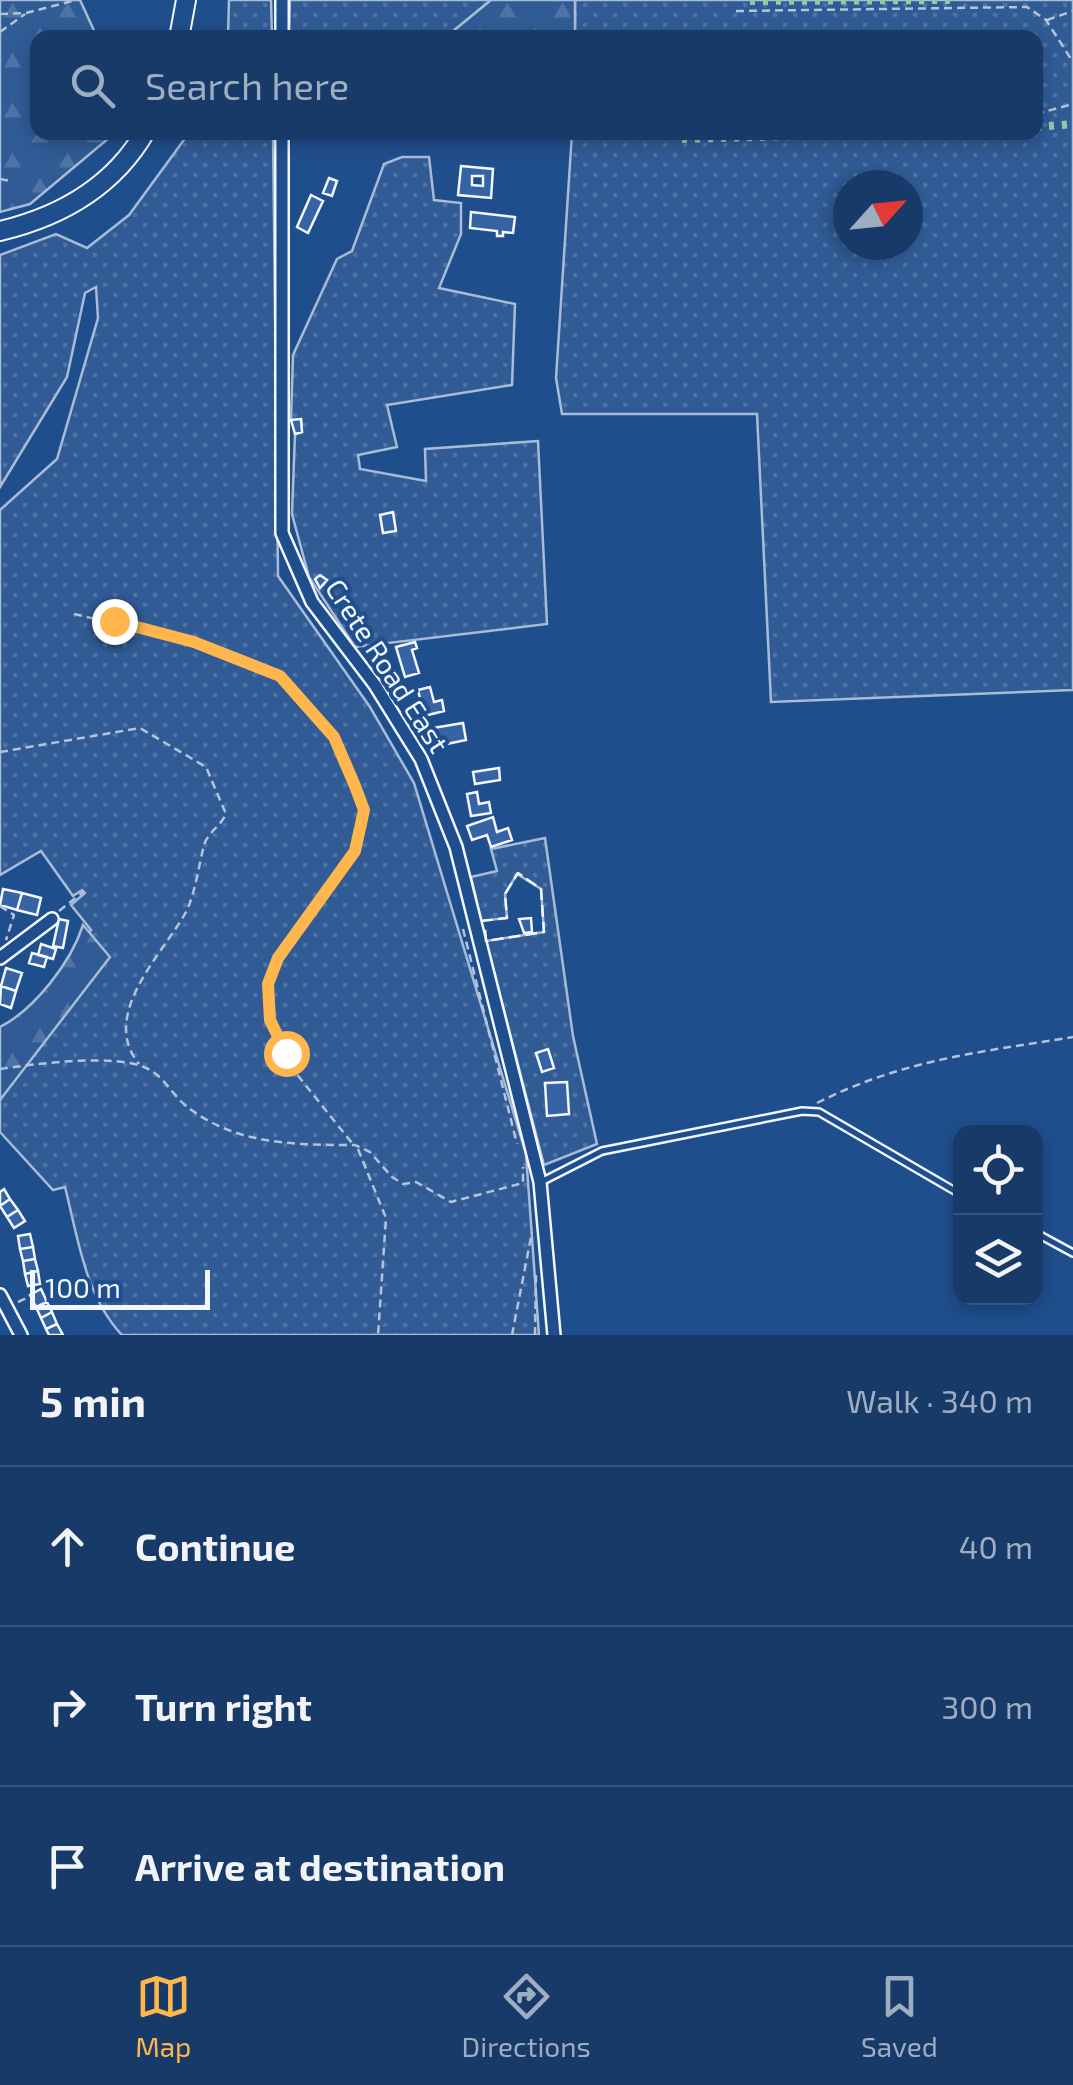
<!DOCTYPE html>
<meta charset="utf-8">
<style>
:root{--surface:#173a69;--page:#20416f;--text:#f1f3f6;--muted:#9eadc0;--line:#36547d;--accent:#ffb74d}
body{margin:0;font-family:"Exo 2",sans-serif;background:var(--page);color:var(--text)}
.controls{position:absolute;right:30px;bottom:30px;display:grid;overflow:hidden;border-radius:20px;box-shadow:0 5px 15px #0003}
.controls button{width:90px;height:90px;display:grid;place-items:center;padding:0;border:0;border-bottom:2px solid var(--line);background:var(--surface);color:var(--text);font:50px sans-serif}
.compass{position:absolute;left:833px;top:170px;width:90px;height:90px;border-radius:50%;background:var(--surface);box-shadow:0 5px 15px #0003;rotate:63deg}
.scale{position:absolute;left:30px;bottom:25px;width:180px;box-sizing:border-box;padding-left:10px;border:5px solid #f2f6ff;border-top:0;font-size:28px;line-height:35px;white-space:nowrap;color:#f2f6ff;-webkit-text-stroke:8px #1f4e8c;paint-order:stroke}
.stop{position:absolute;width:30px;height:30px;margin:-22px;border:8px solid #ffb74d;border-radius:50%;background:#fff}
.stop.end{background:#ffb74d;border-color:#fff;box-shadow:0 2px 10px #0008}
.list{margin:0;padding:0;list-style:none}
h2{display:flex;justify-content:space-between;align-items:center;height:130px;margin:0;padding:0 40px;font-size:42px}
h2 small{font-size:32px;font-weight:400;color:var(--muted)}
.list li{display:grid;grid-template-columns:65px 1fr auto;gap:30px;align-items:center;box-sizing:border-box;height:160px;padding:0 40px;border-top:2px solid var(--line)}
.list b{display:block;font-size:38px;white-space:nowrap}
.list em{font-size:32px;font-style:normal;color:var(--muted)}
.icon{flex:none;width:55px;height:55px;fill:none;stroke:currentColor;stroke-width:2;stroke-linecap:round;stroke-linejoin:round}
.map{position:relative;flex:none;width:1073px;height:1335px;overflow:hidden}
.search{position:absolute;background:var(--surface);box-shadow:0 5px 15px #0003;left:30px;right:30px;top:30px;height:110px;display:flex;align-items:center;gap:25px;box-sizing:border-box;padding:0 35px;border-radius:20px;color:var(--muted);font-size:38px}
.sheet{height:610px;background:var(--surface)}
nav{display:flex;justify-content:space-around;align-items:center;box-sizing:border-box;height:140px;border-top:2px solid var(--line);background:var(--surface);font-size:28px;color:var(--muted)}
nav a{display:grid;justify-items:center;gap:5px}
nav .on{color:var(--accent)}
.map>svg:first-child{display:block}
.green{fill:url(#green-dots);stroke:#a8bbd7;stroke-width:2.5;fill-rule:evenodd}
.forest{fill:url(#forest-firs);stroke:#a8bbd7;stroke-width:2.5}
.building{fill:#3563a3;stroke:#f2f6ff;stroke-width:2.5;fill-rule:evenodd}
.lines{fill:none;stroke-linecap:round;stroke-linejoin:round}
.service-casing{stroke:#f2f6ff;stroke-width:10}
.minor-casing{stroke:#f2f6ff;stroke-width:16}
.primary-casing{stroke:#f2f6ff;stroke-width:22}
.path{stroke:#b3c4dc;stroke-width:2.5;stroke-dasharray:8 5;stroke-linecap:butt}
.service{stroke:#1f4e8c;stroke-width:5}
.minor{stroke:#1f4e8c;stroke-width:11}
.primary{stroke:#1f4e8c;stroke-width:18}
.hedge{stroke:#97c8a6;stroke-width:8;stroke-dasharray:5 8;stroke-linecap:butt}
.fence{stroke:#f2f6ff;stroke-width:2.5;stroke-dasharray:12 5;stroke-linecap:butt}
.route{stroke:#ffb74d;stroke-width:12}
.labels{text-anchor:middle;stroke-width:8;stroke-linejoin:round;paint-order:stroke}
.street-label{font-size:28px;fill:#f2f6ff;stroke:#1f4e8c}
</style>
<div class="map">
<svg width="1073" height="1335" viewBox="0 0 1073 1335">
<defs>
<pattern id="green-dots" width="8" height="8" patternUnits="userSpaceOnUse" patternTransform="scale(2.5)"><rect width="8" height="8" fill="#305b95"/><path d="M2 2h.1M6 6h.1" fill="none" stroke="#4e73a5" stroke-width="1.8" stroke-linecap="round"/></pattern>
<pattern id="forest-firs" width="22" height="20" patternUnits="userSpaceOnUse" patternTransform="scale(2.5)"><rect width="22" height="20" fill="#305b95"/><path d="M5 1l3.5 6h-7zM16 11l3.5 6h-7z" fill="#4e73a5"/></pattern>
</defs>
<rect width="100%" height="100%" fill="#1f4e8c"/>
<path class="green" d="M 229,0 L 271,0 L 272,37 L 228,37 Z
M 290,0 L 491,0 L 446,37 L 289,38 Z
M 575,0 L 1073,0 L 1073,690 L 771,702 L 757,414 L 562,414 L 556,378 L 572,133 L 1036,132 L 1036,38 L 575,37 ZM 848,185 L 908,185 L 908,245 L 848,245 Z
M 189,133 L 273,133 L 278,576 L 370,707 L 414,783 L 526,1154 L 539,1335 L 122,1335 C 85,1296 78,1238 65,1187 L 53,1190 L 0,1132 L 0,1100 L 91,930 L 71,905 L 85,893 L 82,890 L 73,896 L 41,851 L 0,875 L 0,510 L 57,459 L 98,318 L 96,287 L 85,293 L 67,377 L 0,487 L 0,255 L 56,234 L 87,248 L 129,215 Z
M 402,157 L 429,157 L 434,200 L 461,203 L 461,234 L 439,288 L 515,304 L 512,385 L 387,405 L 397,447 L 358,455 L 360,469 L 426,481 L 425,449 L 538,441 L 547,624 L 355,647 L 309,577 L 292,514 L 295,434 L 302,432 L 301,419 L 291,420 L 293,355 L 337,259 L 352,251 L 384,164 Z
M 545,838 L 573,1036 L 597,1144 L 544,1165 L 486,941 L 544,932 L 541,889 L 517,874 L 505,894 L 507,918 L 481,921 L 471,877 L 497,871 L 491,849 Z"/>
<path class="forest" d="M 0,0 L 80,0 L 97,37 L 38,38 L 38,132 L 115,133 L 30,204 L 0,212 Z
M 491,0 L 575,0 L 575,37 L 446,37 Z
M 83,925 L 110,957 L 0,1100 L 0,1027 C 35,1009 71,962 83,925 Z"/>
<path class="building" d="M 461,166 L 493,169 L 491,198 L 458,195 ZM 472,176 L 483,176 L 483,186 L 472,185 Z
M 329,178 L 337,181 L 332,196 L 323,193 Z
M 311,195 L 323,201 L 308,233 L 297,227 Z
M 471,212 L 515,217 L 513,233 L 503,232 L 503,236 L 497,236 L 497,231 L 470,228 Z
M 301,419 L 302,432 L 295,434 L 291,420 Z
M 393,512 L 396,531 L 383,533 L 380,515 Z
M 320,575 L 327,580 L 320,588 L 315,579 Z
M 415,642 L 417,648 L 412,650 L 419,673 L 405,677 L 396,647 Z
M 430,687 L 434,702 L 442,700 L 444,711 L 424,716 L 418,690 Z
M 463,723 L 466,740 L 437,746 L 433,728 Z
M 499,768 L 500,780 L 475,784 L 473,772 Z
M 477,792 L 479,804 L 489,802 L 491,813 L 471,816 L 467,794 Z
M 493,817 L 497,832 L 508,828 L 512,840 L 491,847 L 487,835 L 472,840 L 467,826 Z
M 3,889 L 22,893 L 17,910 L 0,905 Z
M 22,893 L 41,898 L 37,915 L 17,910 Z
M 531,918 L 532,932 L 524,933 L 519,919 Z
M 59,919 L 68,921 L 63,948 L 53,946 Z
M 41,944 L 56,949 L 53,959 L 38,955 Z
M 32,953 L 47,957 L 44,967 L 29,963 Z
M 6,968 L 22,973 L 16,991 L 1,986 Z
M 1,986 L 16,991 L 11,1008 L 0,1004 Z
M 548,1049 L 554,1068 L 542,1072 L 536,1053 Z
M 567,1082 L 569,1114 L 547,1116 L 545,1083 Z
M 4,1189 L 10,1199 L 0,1206 L 0,1192 Z
M 10,1199 L 18,1210 L 7,1217 L 0,1206 Z
M 18,1210 L 25,1221 L 14,1228 L 7,1217 Z
M 30,1234 L 33,1247 L 20,1249 L 18,1236 Z
M 33,1247 L 35,1259 L 23,1261 L 20,1249 Z
M 35,1259 L 38,1271 L 25,1274 L 23,1261 Z
M 38,1271 L 40,1284 L 28,1286 L 25,1274 Z
M 41,1289 L 47,1302 L 36,1307 L 30,1295 Z
M 47,1302 L 52,1312 L 41,1318 L 36,1307 Z
M 52,1312 L 57,1324 L 46,1329 L 41,1318 Z
M 57,1324 L 63,1335 L 49,1335 L 46,1329 Z"/>
<g class="lines">
<defs>
<path id="service" d="M 543,1181 L 602,1151 L 802,1111 L 819,1112 L 960,1194
M 1036,1233 L 1073,1253"/>
<path id="minor" d="M 282,0 L 282,38
M 282,132 L 282,533 L 312,602 L 375,685 L 421,759 L 456,847 L 540,1182 L 554,1335
M 0,958 L 52,919
M 0,1295 L 21,1335"/>
<path id="primary" d="M 179,38 L 186,0
M 0,231 C 59,217 113,187 145,132"/>
</defs>
<use href="#service" class="service-casing"/>
<use href="#minor" class="minor-casing"/>
<use href="#primary" class="primary-casing"/>
<path class="path" d="M 736,11 L 1027,7 L 1046,20 L 1073,62
M 0,14 L 26,13 L 76,0
M 1047,20 L 1073,11
M 0,32 L 25,14
M 1036,114 L 1073,104
M 0,179 L 10,181
M 74,614 L 193,642 L 280,676 L 334,737 L 364,810 L 364,826 L 355,851 L 278,958 L 268,984 L 267,1003 L 295,1072 L 352,1143
M 0,752 L 140,728 L 206,767 L 226,814 C 221,826 208,832 204,845 C 199,865 195,894 186,912 C 162,955 99,1015 139,1064
M 0,906 L 14,915 L 6,940
M 59,911 L 83,892
M 463,929 L 517,1144
M 0,1069 C 35,1064 114,1053 146,1068 C 163,1075 171,1093 185,1105 C 234,1145 294,1145 355,1145 L 370,1152 L 392,1177 L 403,1184 L 416,1182 L 451,1202 L 523,1183 L 523,1167
M 817,1103 C 902,1060 980,1052 1073,1037
M 358,1149 L 386,1218 L 378,1335
M 18,1302 L 31,1296
M 512,1335 L 532,1232
M 535,1335 L 536,1272"/>
<use href="#service" class="service"/>
<use href="#minor" class="minor"/>
<use href="#primary" class="primary"/>
<path class="hedge" d="M 750,1 L 954,0
M 1036,127 L 1073,124
M 682,139 L 945,132"/>
<path class="fence" d="M 481,921 L 507,918 L 505,894 L 518,873 L 541,889 L 544,932 L 486,941 L 485,928"/>
</g>
<g class="lines">
<path class="route" d="M 114,621 L 194,642 L 280,676 L 334,737 L 355,786 L 364,810 L 355,851 L 278,958 L 268,984 L 270,1020 L 286,1053"/>
</g>
<g class="labels">
<g class="street-label">
<text transform="translate(387 666) rotate(57)" y="10">Crete Road East</text>
</g>
</g>
</svg>
<div class="controls">
<button><svg class="icon" aria-label="locate" viewBox="0 0 24 24"><circle cx="12" cy="12" r="6"/><path d="M12 2v4M12 18v4M2 12h4M18 12h4"/></svg></button>
<button><svg class="icon" aria-label="layers" viewBox="0 0 24 24"><path d="M12 4l9 5-9 5-9-5zM3 14l9 5 9-5"/></svg></button>
</div>
<svg class="compass" viewBox="-18 -18 36 36"><path d="M0-13l5 13h-10z" fill="#e53935"/><path d="M0 13l5-13h-10z" fill="#9eadc0"/></svg>
<div class="scale">100 m</div>
<div class="stop" style="left:286px;top:1053px"></div>
<div class="stop end" style="left:114px;top:621px"></div>
<div class="search"><svg class="icon" aria-label="search" viewBox="0 0 24 24"><circle cx="10" cy="10" r="6"/><path d="M15 15l6 6"/></svg>Search here</div>
</div>
<section class="sheet">
<h2>5 min<small>Walk · 340 m</small></h2>
<ul class="list">
<li><svg class="icon" aria-label="ahead" viewBox="0 0 24 24"><path d="M12 20V5M6 11l6-6 6 6"/></svg><div><b>Continue</b></div><em>40 m</em></li>
<li><svg class="icon" aria-label="right" viewBox="0 0 24 24"><path d="M7 20v-9h11M14 6l5 5-5 5"/></svg><div><b>Turn right</b></div><em>300 m</em></li>
<li><svg class="icon" aria-label="arrive" viewBox="0 0 24 24"><path d="M6 21V4h12l-3 4 3 4H6"/></svg><div><b>Arrive at destination</b></div></li>
</ul>
</section>
<nav>
<a class="on"><svg class="icon" aria-label="map" viewBox="0 0 24 24"><path d="M3 6l6-2 6 2 6-2v14l-6 2-6-2-6 2zM9 4v14M15 6v14"/></svg>Map</a>
<a><svg class="icon" aria-label="directions" viewBox="0 0 24 24"><path d="M12 3l9 9-9 9-9-9zM9 14v-3h6M13 9l2 2-2 2"/></svg>Directions</a>
<a><svg class="icon" aria-label="saved" viewBox="0 0 24 24"><path d="M7 4h10v16l-5-4-5 4z"/></svg>Saved</a>
</nav>
